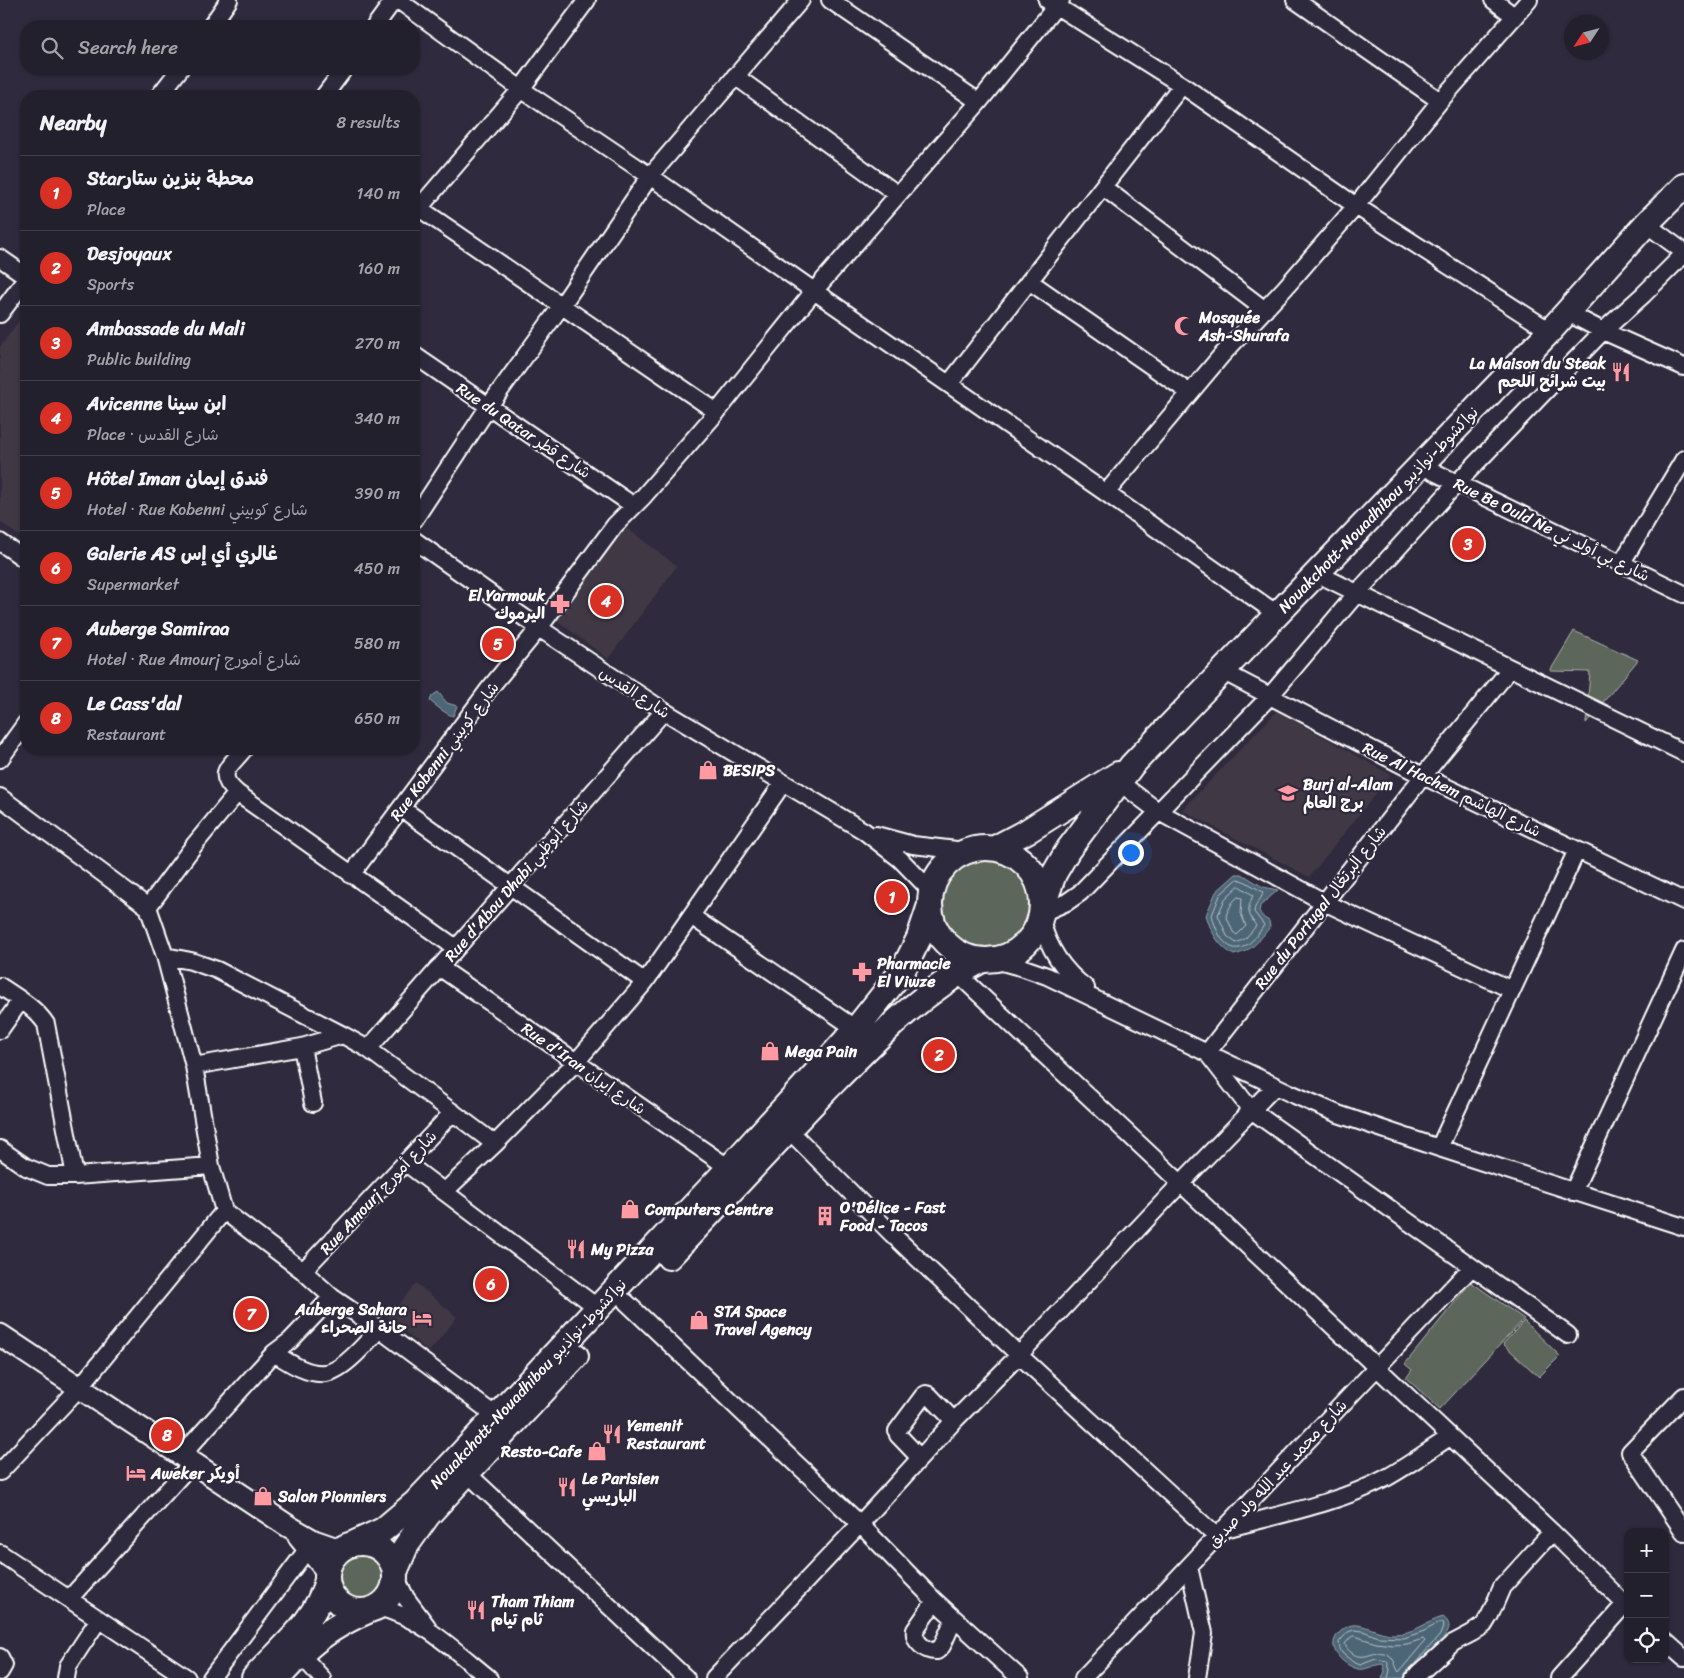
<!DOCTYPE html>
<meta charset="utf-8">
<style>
:root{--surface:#23202e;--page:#2f2d3a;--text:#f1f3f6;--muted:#a3a3aa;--line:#403e4a;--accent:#d93025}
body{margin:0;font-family:Sriracha,"Playpen Sans Arabic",sans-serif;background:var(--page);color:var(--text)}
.controls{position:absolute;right:15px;bottom:15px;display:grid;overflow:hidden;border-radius:10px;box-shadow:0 1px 4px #0004}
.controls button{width:45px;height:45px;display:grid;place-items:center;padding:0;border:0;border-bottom:1px solid var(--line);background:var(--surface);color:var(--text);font:25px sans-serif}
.compass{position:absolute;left:1564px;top:15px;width:45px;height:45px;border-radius:50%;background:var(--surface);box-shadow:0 1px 4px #0004;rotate:234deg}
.you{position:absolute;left:1130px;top:852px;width:18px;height:18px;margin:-12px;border:4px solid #fff;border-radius:50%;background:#1a73e8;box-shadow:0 0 0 8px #1a73e833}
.badge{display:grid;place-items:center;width:32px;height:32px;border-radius:50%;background:var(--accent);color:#fff;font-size:16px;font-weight:700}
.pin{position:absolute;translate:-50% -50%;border:2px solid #fff;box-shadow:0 1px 5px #0006}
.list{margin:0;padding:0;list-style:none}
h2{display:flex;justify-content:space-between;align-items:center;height:65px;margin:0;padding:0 20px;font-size:21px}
h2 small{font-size:16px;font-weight:400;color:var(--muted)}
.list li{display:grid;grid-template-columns:32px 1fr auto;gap:15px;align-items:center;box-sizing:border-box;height:75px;padding:0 20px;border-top:1px solid var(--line)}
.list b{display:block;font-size:19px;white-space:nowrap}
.list p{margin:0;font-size:16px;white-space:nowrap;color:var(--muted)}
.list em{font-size:16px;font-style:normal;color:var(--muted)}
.icon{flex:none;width:28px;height:28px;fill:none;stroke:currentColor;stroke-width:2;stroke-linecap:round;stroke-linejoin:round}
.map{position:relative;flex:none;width:1684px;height:1678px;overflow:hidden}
.search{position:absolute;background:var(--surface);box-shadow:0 1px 4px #0004;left:20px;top:20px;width:400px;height:55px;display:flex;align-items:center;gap:12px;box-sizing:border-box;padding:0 18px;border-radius:20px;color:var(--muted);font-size:19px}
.panel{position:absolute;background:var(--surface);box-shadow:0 1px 4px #0004;left:20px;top:90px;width:400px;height:665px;border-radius:20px}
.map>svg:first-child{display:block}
.built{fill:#403845}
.green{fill:#5d665a;stroke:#aeb2ac}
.water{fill:#4d6677;stroke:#94a3ad}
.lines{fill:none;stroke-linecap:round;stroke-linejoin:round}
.shore{stroke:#b8c2c9;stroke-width:1}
.minor-casing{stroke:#fff;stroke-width:20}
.major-casing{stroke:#fff;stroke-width:25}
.highway-casing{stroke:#fff;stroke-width:28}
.minor{stroke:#2f2a3d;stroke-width:16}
.major{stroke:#2f2a3d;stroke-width:21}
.highway{stroke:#2f2a3d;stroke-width:24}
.labels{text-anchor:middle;stroke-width:4.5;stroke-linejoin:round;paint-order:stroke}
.poi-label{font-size:16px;font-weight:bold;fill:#fff;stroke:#2f2a3d;text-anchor:start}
.street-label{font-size:16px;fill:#fff;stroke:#2f2a3d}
</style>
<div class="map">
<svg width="1684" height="1678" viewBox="0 0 1684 1678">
<rect width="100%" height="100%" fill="#2f2a3d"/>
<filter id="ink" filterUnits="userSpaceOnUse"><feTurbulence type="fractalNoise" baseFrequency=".02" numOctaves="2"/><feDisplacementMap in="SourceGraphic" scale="10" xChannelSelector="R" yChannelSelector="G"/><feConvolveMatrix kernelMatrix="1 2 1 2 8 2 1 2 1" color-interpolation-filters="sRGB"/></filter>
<g filter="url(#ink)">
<path class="built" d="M 26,311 L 26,541 L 0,522 L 0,347 Z
M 620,523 L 677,566 L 608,659 L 551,616 Z
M 1277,711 L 1391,775 L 1309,877 L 1182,810 Z
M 416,1283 L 457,1317 L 429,1352 L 388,1318 Z"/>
<path class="green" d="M 1574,631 L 1638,660 L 1586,723 L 1590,672 L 1550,671 Z
M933 902a52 52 0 1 1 104 0a52 52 0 1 1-104 0Z
M 1471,1282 L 1524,1319 L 1440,1409 L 1406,1378 L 1412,1370 L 1405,1364 Z
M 1524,1321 L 1560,1356 L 1539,1377 L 1503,1344 Z
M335 1577a27 27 0 1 1 54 0a27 27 0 1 1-54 0Z"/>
<path class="water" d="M 438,692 L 447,703 L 457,706 L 453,716 C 447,715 435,705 430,701 L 432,696 Z
M 1236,874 L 1242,874 L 1263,887 L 1278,890 L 1260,906 L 1259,912 L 1264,918 L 1269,921 L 1270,927 C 1259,941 1252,951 1234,955 C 1218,946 1211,932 1206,915 L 1216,892 Z
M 1443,1617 C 1446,1619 1449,1622 1449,1627 C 1448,1638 1418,1668 1409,1678 L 1382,1678 L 1385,1671 L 1383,1664 C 1375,1664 1365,1671 1358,1669 C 1342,1665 1325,1647 1339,1633 C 1343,1629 1347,1626 1352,1625 C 1363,1623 1379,1634 1393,1634 C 1414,1634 1425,1622 1443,1617 Z"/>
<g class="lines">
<path class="shore" d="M 1238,879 L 1246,882 L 1263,892 C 1262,900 1255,902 1254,912 L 1264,925 C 1242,962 1221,952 1212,915 L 1220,895 Z
M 1239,886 L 1253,895 C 1247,911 1247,911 1256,926 L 1245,939 L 1236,943 L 1227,936 L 1218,915 L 1225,899 Z
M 1238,897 L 1242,898 L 1241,914 L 1246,926 L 1237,935 L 1233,932 L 1226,915 L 1232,903 Z
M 1355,1636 L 1376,1643 L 1393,1645 L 1407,1644 L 1423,1639 L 1425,1641 L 1399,1672 C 1395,1667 1395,1659 1389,1655 C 1376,1647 1364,1663 1352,1653 C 1348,1650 1347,1649 1345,1644 L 1351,1637 Z
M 1388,1678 L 1390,1670 L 1387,1661 L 1376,1659 L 1360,1665 L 1353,1662 L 1342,1653 L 1340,1649 L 1339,1642 L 1348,1632 L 1354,1630 L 1363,1631 L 1378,1637 L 1404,1638 L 1424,1631 L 1439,1623 L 1442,1623 L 1443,1627 L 1440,1635 L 1411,1668"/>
<defs>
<path id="minor" d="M 398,0 L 521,89 L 650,176 L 814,291 L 1106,493 L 1277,614
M 830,0 L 979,102
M 1047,0 L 1182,85 L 1356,206 L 1550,331
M 1295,0 L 1440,101
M 1493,0 L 1514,16
M 211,26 L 229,0
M 375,26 L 394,0
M 735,76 L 897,194
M 159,96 L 180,69
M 324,96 L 344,69
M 1103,187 L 1265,310
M 419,208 L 717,412
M 414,214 L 521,89 L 587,0
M 1646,224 L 1684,252
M 0,258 L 26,276
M 1029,281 L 1190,393
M 1566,312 L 1603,331 L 1684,367
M 0,314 L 26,279
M 414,355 L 634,506
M 949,384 L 1182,85
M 1420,465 L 1684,594
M 1106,493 L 1221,356 L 1285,288 L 1356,206 L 1440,101 L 1529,0
M 414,520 L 489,406 L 562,305 L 650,176 L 801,0
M 414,540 L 539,628 L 664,711 L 864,831 L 900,859 L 931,891
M 0,542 L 26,560
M 1621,564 L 1684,459
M 1316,573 L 1684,753
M 1510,669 L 1423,776 L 1207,1053 L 1251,1110 L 1568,1335
M 1222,671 L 1423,776 L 1684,901
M 244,749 C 229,768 215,773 237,793 L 456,948
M 0,759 L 26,723
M 1119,782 L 1159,812 L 1324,902 L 1512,990
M 0,797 L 148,907 L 165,956 L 194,1066 L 211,1166 L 224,1211 L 303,1271 L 332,1297 L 379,1329 L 496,1416
M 401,808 L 645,982
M 876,835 L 913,845 L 965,851
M 351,875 L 489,689 L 539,628 L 615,525 L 643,497 L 717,412 L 814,291 L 979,102 L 1061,0
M 148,907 L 195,844 L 237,793
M 1042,913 L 1067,902 L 1080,893 L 1270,696 L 1357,593 L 1458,482 L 1603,331 L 1643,295 L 1684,254
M 691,916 L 856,1029
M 1041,920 C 1048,948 1062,970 1086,988
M 165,956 L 191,961 L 217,970 L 343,1035 L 368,1049 L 495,1144
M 995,960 L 1024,968 L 1047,976 L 1290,1093 L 1338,1114 L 1439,1148 L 1684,1227
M 439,967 L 729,1168
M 958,974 L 1552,1532 L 1628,1607
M 0,986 C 16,997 35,1007 46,1024 L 75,1176
M 0,1030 L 21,1000
M 302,1047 L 313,1103
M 368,1049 L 664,711
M 194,1066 L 302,1047 L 343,1035
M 788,1129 L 892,1234 L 1019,1355 L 1217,1537
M 1439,1148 L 1577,850
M 0,1149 L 26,1167 L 48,1176 L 75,1176 L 211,1166
M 406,1163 L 598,1308
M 444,1192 L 495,1144 L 576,1062 L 645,982 L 783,783
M 1573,1192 L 1684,951
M 303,1271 L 453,1112
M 626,1302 L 860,1524 L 935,1601 L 1020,1678
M 274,1353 C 288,1362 307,1375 325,1373 C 343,1372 368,1341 379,1329
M 1684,1396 L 1630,1452 L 1684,1532
M 182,1455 L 274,1353 L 290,1341 L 332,1297
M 920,1458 L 898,1435 L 897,1431 L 923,1396 L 926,1394 L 929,1395 L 954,1421
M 0,1472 L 80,1387 L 224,1211
M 467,1473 L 686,1678
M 1225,1529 C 1276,1515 1340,1503 1386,1478 C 1408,1466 1429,1450 1450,1437
M 0,1553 L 187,1678
M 1189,1567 L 1204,1633 L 1197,1678
M 395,1576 L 406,1598 L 427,1626
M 69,1599 L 193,1462
M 935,1601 L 915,1630 C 913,1642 926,1652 937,1651 L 942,1646 L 954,1619
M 377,1607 C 421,1617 454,1650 489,1678
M 1665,1641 L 1684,1658
M 300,1654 L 322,1678
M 0,1657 L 4,1665 L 0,1672
M 66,1678 L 68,1666 L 99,1619
M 211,1678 L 309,1547
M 714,1678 L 860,1524 L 954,1421 L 1019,1355 L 1181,1183 L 1275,1086
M 1083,1678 L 1471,1268
M 1414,1678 L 1453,1643 L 1472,1633 L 1484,1625 L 1490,1615 L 1502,1587 L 1552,1532
M 1559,1678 L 1625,1604"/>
<path id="major" d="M 0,1335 L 288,1526 L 314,1541 L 340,1550
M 299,1537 L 327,1571"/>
<path id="highway" d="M930 904a56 56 0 1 1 112 0a56 56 0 1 1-112 0Z
M 995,848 L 1029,830 L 1118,774
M 1043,905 L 1054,874 L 1068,850 L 1132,765 L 1550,331 L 1646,224 L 1684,186
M 669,1257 C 722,1201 774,1144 828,1088 C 875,1040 922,991 982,960
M 355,1543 L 383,1530 L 415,1503 L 729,1168 L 856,1029 L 903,970 L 919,938 L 930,905
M327 1577a34 34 0 1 1 68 0a34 34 0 1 1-68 0Z
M 395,1572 L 406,1546 L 428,1515 L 576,1356
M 254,1678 C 281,1648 317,1621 327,1580
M 278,1678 C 308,1645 329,1627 370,1610"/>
</defs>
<use href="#minor" class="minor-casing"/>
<use href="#major" class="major-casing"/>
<use href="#highway" class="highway-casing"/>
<use href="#minor" class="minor"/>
<use href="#major" class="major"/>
<use href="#highway" class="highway"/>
</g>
</g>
<defs>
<symbol id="mosque-bare" viewBox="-9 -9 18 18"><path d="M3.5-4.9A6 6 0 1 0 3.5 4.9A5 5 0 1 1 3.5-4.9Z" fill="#ff9aa2" stroke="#2f2a3d" stroke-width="2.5" paint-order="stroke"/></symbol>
<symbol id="restaurant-bare" viewBox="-9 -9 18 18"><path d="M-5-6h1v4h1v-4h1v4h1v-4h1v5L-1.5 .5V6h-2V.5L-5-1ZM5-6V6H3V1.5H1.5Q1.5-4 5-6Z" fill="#ff9aa2" stroke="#2f2a3d" stroke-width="2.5" paint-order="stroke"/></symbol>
<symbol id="pharmacy-bare" viewBox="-9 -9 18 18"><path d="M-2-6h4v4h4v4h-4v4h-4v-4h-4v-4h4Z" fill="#ff9aa2" stroke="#2f2a3d" stroke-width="2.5" paint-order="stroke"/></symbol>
<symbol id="shop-bare" viewBox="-9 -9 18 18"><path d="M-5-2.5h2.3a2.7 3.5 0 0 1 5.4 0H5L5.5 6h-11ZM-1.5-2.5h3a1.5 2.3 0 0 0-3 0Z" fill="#ff9aa2" stroke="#2f2a3d" stroke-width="2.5" paint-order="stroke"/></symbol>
<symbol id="school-bare" viewBox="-9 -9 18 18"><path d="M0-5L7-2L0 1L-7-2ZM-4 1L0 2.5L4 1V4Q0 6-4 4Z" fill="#ff9aa2" stroke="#2f2a3d" stroke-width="2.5" paint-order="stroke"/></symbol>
<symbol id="building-bare" viewBox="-9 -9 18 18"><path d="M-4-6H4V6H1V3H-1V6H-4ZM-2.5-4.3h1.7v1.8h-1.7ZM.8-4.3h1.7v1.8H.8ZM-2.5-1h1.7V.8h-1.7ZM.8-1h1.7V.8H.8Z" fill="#ff9aa2" stroke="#2f2a3d" stroke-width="2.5" paint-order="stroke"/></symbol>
<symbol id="hotel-bare" viewBox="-9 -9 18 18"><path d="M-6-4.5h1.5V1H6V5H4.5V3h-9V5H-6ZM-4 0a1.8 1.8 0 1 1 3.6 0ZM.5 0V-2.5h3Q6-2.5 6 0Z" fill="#ff9aa2" stroke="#2f2a3d" stroke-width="2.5" paint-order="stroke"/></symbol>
</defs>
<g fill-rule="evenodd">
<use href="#mosque-bare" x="1170" y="312" width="28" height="28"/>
<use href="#restaurant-bare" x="1607" y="358" width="28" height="28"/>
<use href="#pharmacy-bare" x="546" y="590" width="28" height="28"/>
<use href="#shop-bare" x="694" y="756" width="28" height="28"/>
<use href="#school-bare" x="1274" y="779" width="28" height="28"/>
<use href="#pharmacy-bare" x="848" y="958" width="28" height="28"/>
<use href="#shop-bare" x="756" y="1037" width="28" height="28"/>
<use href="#shop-bare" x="616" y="1195" width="28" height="28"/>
<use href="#building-bare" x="811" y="1202" width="28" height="28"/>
<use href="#restaurant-bare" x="562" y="1235" width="28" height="28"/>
<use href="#hotel-bare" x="408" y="1304" width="28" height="28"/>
<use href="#shop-bare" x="685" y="1306" width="28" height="28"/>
<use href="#restaurant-bare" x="598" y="1420" width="28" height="28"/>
<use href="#shop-bare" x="583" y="1437" width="28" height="28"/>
<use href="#hotel-bare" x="122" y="1459" width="28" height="28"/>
<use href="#restaurant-bare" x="553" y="1473" width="28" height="28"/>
<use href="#shop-bare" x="249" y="1482" width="28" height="28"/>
<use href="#restaurant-bare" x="462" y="1596" width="28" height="28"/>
</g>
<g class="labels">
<g class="poi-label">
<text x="1199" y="323">Mosquée<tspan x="1199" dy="18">Ash-Shurafa</tspan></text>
<text x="1606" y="369" text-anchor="end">La Maison du Steak<tspan x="1606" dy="18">بيت شرائح اللحم</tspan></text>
<text x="545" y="601" text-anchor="end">El Yarmouk<tspan x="545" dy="18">اليرموك</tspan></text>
<text x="723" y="776">BESIPS</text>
<text x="1303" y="790">Burj al-Alam<tspan x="1303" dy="18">برج العالم</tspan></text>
<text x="877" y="969">Pharmacie<tspan x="877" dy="18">El Viwze</tspan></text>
<text x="785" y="1057">Mega Pain</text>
<text x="840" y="1213">O'Délice - Fast<tspan x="840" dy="18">Food - Tacos</tspan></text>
<text x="645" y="1215">Computers Centre</text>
<text x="591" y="1255">My Pizza</text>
<text x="407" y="1315" text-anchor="end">Auberge Sahara<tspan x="407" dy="18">حانة الصحراء</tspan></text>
<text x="714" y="1317">STA Space<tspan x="714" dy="18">Travel Agency</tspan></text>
<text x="627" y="1431">Yemenit<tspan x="627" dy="18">Restaurant</tspan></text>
<text x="582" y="1457" text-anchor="end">Resto-Cafe</text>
<text x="151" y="1479">Aweker أويكر</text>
<text x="582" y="1484">Le Parisien<tspan x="582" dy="18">الباريسي</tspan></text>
<text x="278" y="1502">Salon Pionniers</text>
<text x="491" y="1607">Tham Thiam<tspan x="491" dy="18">ثام تيام</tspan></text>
</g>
<g class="street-label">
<text transform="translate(524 430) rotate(34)" y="6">Rue du Qatar شارع قطر</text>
<text transform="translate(1378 509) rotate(-46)" y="6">Nouakchott-Nouadhibou نواكشوط-نواذيبو</text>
<text transform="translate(1552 529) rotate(26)" y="6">Rue Be Ould Ne شارع بي أولد ني</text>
<text transform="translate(635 692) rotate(33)" y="6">شارع القدس</text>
<text transform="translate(444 751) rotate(-53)" y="6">Rue Kobenni شارع كوبيني</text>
<text transform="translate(1452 789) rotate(26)" y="6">Rue Al Hachem شارع الهاشم</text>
<text transform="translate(516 880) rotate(-49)" y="6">Rue d'Abou Dhabi شارع أبوظبي</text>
<text transform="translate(1320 907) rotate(-52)" y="6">Rue du Portugal شارع البرتغال</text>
<text transform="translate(584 1068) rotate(35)" y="6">Rue d'Iran شارع إيران</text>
<text transform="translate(378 1192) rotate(-47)" y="6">Rue Amourj شارع أمورج</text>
<text transform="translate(528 1383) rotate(-47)" y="6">Nouakchott-Nouadhibou نواكشوط-نواذيبو</text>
<text transform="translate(1277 1473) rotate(-47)" y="6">شارع محمد عبد الله ولد صديق</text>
</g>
</g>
</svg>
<div class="controls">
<button>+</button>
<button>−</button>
<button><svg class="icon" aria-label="locate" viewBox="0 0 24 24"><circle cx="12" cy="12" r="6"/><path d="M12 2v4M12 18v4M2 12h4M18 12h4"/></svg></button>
</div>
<svg class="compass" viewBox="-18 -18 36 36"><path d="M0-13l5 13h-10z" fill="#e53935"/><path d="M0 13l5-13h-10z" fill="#a3a3aa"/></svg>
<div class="you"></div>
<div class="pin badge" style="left:892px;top:897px">1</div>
<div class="pin badge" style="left:939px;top:1055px">2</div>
<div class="pin badge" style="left:1468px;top:544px">3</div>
<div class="pin badge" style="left:606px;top:601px">4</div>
<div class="pin badge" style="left:498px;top:644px">5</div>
<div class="pin badge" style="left:491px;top:1284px">6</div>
<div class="pin badge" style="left:251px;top:1314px">7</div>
<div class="pin badge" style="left:167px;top:1435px">8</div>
<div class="search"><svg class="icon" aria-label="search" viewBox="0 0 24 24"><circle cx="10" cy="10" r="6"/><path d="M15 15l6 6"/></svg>Search here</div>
<section class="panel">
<h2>Nearby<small>8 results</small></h2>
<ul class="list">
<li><span class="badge">1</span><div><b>Starمحطة بنزين ستار</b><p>Place</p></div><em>140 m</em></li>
<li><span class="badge">2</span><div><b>Desjoyaux</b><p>Sports</p></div><em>160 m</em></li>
<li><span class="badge">3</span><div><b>Ambassade du Mali</b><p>Public building</p></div><em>270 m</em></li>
<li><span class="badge">4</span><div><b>Avicenne ابن سينا</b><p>Place · شارع القدس</p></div><em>340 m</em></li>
<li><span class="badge">5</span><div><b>Hôtel Iman فندق إيمان</b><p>Hotel · Rue Kobenni شارع كوبيني</p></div><em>390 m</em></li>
<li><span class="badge">6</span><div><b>Galerie AS غالري أي إس</b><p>Supermarket</p></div><em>450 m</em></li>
<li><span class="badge">7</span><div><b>Auberge Samiraa</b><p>Hotel · Rue Amourj شارع أمورج</p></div><em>580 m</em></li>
<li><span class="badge">8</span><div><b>Le Cass'dal</b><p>Restaurant</p></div><em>650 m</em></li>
</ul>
</section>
</div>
